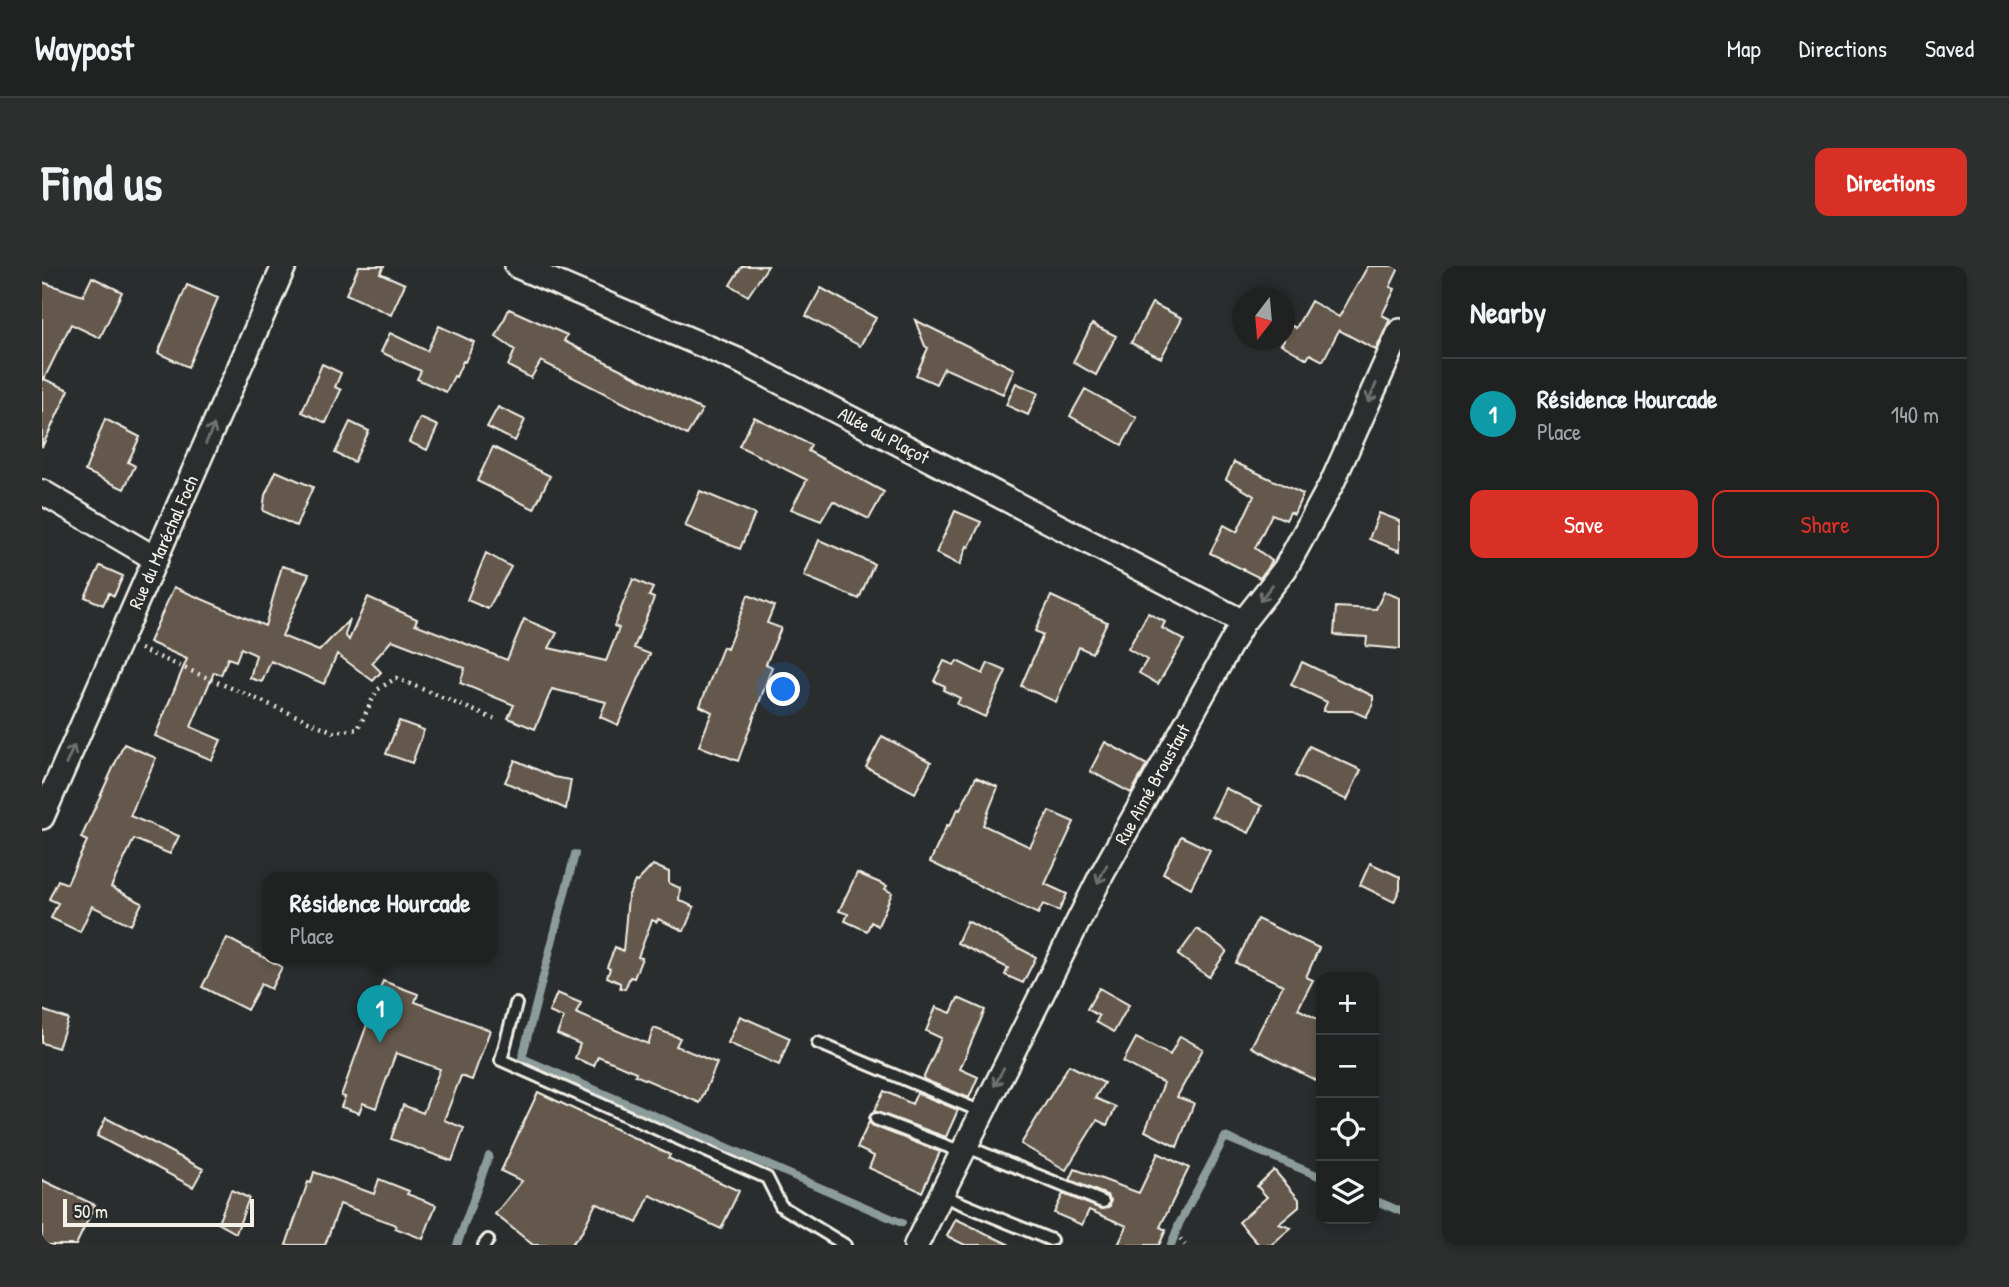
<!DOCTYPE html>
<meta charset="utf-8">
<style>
:root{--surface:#202222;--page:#2d2f2f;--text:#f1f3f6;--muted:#a2a4a5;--line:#3d3f40;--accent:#d93025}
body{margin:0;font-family:"Patrick Hand",sans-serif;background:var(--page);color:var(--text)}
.controls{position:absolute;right:21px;bottom:21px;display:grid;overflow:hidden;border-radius:14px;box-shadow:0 4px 10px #0003}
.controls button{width:63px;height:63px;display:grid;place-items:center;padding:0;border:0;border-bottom:2px solid var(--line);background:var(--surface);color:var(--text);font:35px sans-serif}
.compass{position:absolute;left:1190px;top:21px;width:63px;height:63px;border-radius:50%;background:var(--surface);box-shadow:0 4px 10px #0003;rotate:196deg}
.scale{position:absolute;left:21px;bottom:18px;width:191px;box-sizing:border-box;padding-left:7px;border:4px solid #f4f1e8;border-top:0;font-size:19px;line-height:24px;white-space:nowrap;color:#f4f1e8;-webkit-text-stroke:5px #2a2d2e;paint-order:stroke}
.you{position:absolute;left:742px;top:424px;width:24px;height:24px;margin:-18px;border:5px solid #fff;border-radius:50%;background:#1a73e8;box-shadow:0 0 0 10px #1a73e833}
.badge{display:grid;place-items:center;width:46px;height:46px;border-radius:50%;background:var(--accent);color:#fff;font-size:23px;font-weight:700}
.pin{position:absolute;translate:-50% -58px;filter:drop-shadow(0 2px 4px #0008)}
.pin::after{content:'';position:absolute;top:37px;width:24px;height:21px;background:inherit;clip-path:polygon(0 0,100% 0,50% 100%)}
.popup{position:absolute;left:221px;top:606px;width:234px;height:91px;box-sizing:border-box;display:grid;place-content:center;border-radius:14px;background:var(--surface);filter:drop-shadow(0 2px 5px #0005);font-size:23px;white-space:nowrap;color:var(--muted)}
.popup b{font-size:26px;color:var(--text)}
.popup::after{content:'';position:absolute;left:50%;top:100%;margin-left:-14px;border:14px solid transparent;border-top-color:var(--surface)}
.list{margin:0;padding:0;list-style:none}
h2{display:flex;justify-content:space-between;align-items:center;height:91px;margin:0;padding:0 28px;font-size:30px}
h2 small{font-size:23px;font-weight:400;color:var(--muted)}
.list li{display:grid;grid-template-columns:46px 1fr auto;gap:21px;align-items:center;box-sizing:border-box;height:112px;padding:0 28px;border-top:2px solid var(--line)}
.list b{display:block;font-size:26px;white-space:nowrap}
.list p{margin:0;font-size:23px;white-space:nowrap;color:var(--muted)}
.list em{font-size:23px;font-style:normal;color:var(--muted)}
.actions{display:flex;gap:14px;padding:21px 28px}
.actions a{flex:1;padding:16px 0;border:2px solid var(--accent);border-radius:14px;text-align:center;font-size:24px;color:var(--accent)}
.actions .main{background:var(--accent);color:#fff}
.icon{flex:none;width:38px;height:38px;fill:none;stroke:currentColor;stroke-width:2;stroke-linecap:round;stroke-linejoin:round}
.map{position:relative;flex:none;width:1358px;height:979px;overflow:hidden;border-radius:14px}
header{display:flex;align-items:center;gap:42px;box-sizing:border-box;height:98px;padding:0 35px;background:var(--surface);border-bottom:2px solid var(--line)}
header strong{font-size:33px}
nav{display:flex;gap:38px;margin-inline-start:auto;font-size:24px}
.intro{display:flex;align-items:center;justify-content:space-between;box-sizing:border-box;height:168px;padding:0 42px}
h1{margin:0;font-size:49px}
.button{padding:18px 32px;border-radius:14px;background:var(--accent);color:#fff;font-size:24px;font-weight:700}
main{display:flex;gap:42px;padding:0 42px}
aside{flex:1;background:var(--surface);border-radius:14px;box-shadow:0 4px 10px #0003}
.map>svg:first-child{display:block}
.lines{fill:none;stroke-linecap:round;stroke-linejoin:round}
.stream{stroke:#8c9c9b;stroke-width:8}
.building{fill:#63594b;stroke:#f4f1e8;stroke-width:2}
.service-casing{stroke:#f4f1e8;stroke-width:16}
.minor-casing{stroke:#f4f1e8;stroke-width:28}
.path{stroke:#f4f1e8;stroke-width:4.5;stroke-dasharray:2 5;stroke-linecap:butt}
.service{stroke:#2a2d2e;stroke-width:10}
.minor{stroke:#2a2d2e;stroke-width:23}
.oneway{stroke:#71726f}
.labels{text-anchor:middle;stroke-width:6;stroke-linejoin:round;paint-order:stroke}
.street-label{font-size:19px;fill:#f4f1e8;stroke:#2a2d2e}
</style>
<header>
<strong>Waypost</strong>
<nav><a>Map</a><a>Directions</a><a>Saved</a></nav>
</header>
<div class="intro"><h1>Find us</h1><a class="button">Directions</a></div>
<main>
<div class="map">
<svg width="1358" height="979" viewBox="0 0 1358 979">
<rect width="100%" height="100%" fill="#2a2d2e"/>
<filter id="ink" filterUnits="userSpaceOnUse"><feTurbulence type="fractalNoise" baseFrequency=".0143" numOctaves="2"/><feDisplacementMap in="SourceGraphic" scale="14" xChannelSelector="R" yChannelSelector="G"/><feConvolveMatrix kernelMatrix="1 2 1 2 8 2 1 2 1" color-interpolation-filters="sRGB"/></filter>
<g filter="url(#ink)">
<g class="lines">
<path class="stream" d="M 533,588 L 480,792 L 860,957
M 1332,934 L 1358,945
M 415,979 L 447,890
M 1129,979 L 1137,958 L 1183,871 L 1279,911"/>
</g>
<path class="building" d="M 317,0 L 342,0 L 338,7 L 363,18 L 349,49 L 304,28 Z
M 700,0 L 726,0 L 706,30 L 688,19 Z
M 1326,0 L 1358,0 L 1348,21 L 1353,23 L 1340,49 L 1348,53 L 1334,84 L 1297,64 L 1281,95 L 1268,88 L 1265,93 L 1239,78 L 1242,74 L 1242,55 L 1254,62 L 1269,35 L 1297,51 Z
M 50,11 L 80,26 L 58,72 L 29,58 L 2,113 L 27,124 L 0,181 L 0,16 L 41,30 Z
M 145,19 L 176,32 L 146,101 L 116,87 Z
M 779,22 L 834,52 L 818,80 L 764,50 Z
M 1110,37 L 1140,52 L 1119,92 L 1089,77 Z
M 467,43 L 525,69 L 522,75 L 660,144 L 645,169 L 499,95 L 489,112 L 466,100 L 473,84 L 454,71 Z
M 873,54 L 972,103 L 961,128 L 902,102 L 894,118 L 874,109 L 886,82 L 883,80 Z
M 1050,58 L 1074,70 L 1054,109 L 1031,96 Z
M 397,60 L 432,76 L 423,96 L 421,95 L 414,111 L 412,110 L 404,126 L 375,113 L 379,105 L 339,86 L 348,67 L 385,85 Z
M 280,98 L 299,107 L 293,121 L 299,124 L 284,157 L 260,146 Z
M 974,117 L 996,127 L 986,149 L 964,139 Z
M 1043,123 L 1095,152 L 1080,179 L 1028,150 Z
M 456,141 L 483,154 L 473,175 L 445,161 Z
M 712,151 L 769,179 L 766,185 L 842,226 L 827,253 L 791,235 L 779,255 L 749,243 L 765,214 L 697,180 Z
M 378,152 L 396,160 L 385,184 L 367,176 Z
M 63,153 L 98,171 L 86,196 L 93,200 L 82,223 L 43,205 Z
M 308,156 L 327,165 L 312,196 L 293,187 Z
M 451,181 L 508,210 L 492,243 L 435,215 Z
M 1192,196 L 1261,228 L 1252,248 L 1248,246 L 1244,254 L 1230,248 L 1213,282 L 1230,295 L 1218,312 L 1168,287 L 1182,259 L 1195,266 L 1212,230 L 1184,213 Z
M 234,205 L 271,221 L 254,260 L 221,245 L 223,229 Z
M 658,225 L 713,248 L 698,283 L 643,260 Z
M 913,245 L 939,256 L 927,281 L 925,280 L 918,299 L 894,287 Z
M 1337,247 L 1358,255 L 1358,285 L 1327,273 Z
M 777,274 L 832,298 L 817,333 L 762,310 Z
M 444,287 L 469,301 L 446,343 L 425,334 Z
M 58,300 L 81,310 L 72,330 L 67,327 L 61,339 L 43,331 Z
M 240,300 L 267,308 L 240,370 L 277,385 L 308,353 L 303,369 L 307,374 L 326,331 L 375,353 L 373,358 L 465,394 L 482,353 L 515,367 L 507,382 L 564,395 L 577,362 L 572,360 L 591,313 L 611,322 L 607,330 L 612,332 L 592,382 L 608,388 L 576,459 L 558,451 L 564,436 L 510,423 L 493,463 L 466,452 L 472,439 L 418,417 L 423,402 L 350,374 L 330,397 L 339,406 L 331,415 L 295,388 L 282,418 L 229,395 L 220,416 L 208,412 L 214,389 L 199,382 L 194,395 L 186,392 L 179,409 L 172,406 L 149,461 L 179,474 L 170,494 L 113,470 L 145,393 L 107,376 L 132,321 L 223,360 Z
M 1342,326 L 1358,332 L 1358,383 L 1324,380 L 1325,371 L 1292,369 L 1294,341 L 1334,343 Z
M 706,329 L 732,340 L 725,357 L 739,362 L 724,398 L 730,401 L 696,495 L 657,480 L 670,446 L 658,440 L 681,381 L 685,383 Z
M 1009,330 L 1065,356 L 1050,387 L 1037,381 L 1014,436 L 979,420 L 1001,369 L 993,365 Z
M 1106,347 L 1123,356 L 1120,362 L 1142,374 L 1116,418 L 1097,407 L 1105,394 L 1086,383 Z
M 902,395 L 912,399 L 915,395 L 941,408 L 946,397 L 964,405 L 943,451 L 915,438 L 918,432 L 901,424 L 903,420 L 892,415 Z
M 1260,396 L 1331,430 L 1331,438 L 1324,451 L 1311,445 L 1281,445 L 1285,436 L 1249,419 Z
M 357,455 L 382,464 L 370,497 L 344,488 Z
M 840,470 L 889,496 L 873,527 L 824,501 Z
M 1063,476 L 1105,499 L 1089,527 L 1048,505 Z
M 82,478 L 114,492 L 88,550 L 137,570 L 128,588 L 92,573 L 69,621 L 100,637 L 89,659 L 50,640 L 38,666 L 9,652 L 16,637 L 7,633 L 16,614 L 25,618 L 45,575 L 39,572 Z
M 1267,480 L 1319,504 L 1305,534 L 1253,510 Z
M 473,494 L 512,511 L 529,514 L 524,543 L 463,516 Z
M 934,511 L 956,521 L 941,559 L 988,581 L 1007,545 L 1032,556 L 1003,618 L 1025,628 L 1017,645 L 1001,638 L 996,648 L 888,596 L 905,559 L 907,560 L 916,543 L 918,544 Z
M 1183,522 L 1220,540 L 1207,567 L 1170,550 Z
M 1139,570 L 1168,584 L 1149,622 L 1121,607 Z
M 1328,597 L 1358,611 L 1358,623 L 1352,636 L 1318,619 Z
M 611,599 L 627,606 L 627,617 L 638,622 L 637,634 L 652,641 L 642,665 L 616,653 L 615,656 L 610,654 L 596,691 L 600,692 L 592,712 L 588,711 L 583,723 L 578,722 L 578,717 L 565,711 L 568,703 L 565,701 L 573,681 L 581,685 L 586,631 L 593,615 L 595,616 Z
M 815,607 L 845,620 L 843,623 L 850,627 L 836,660 L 829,656 L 825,665 L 803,655 L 806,648 L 797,645 Z
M 1215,653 L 1277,682 L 1264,711 L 1271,714 L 1256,743 L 1279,755 L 1279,817 L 1209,781 L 1241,719 L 1194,697 Z
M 925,655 L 994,691 L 981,717 L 963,709 L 966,702 L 915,677 Z
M 1155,663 L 1185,685 L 1167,711 L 1136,689 Z
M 185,672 L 240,701 L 229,723 L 219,718 L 205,744 L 160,721 Z
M 341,715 L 376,728 L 373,736 L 448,764 L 430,814 L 419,810 L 402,854 L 422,862 L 410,895 L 349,873 L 361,839 L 381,847 L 398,803 L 354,787 L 334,842 L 321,837 L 317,847 L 299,841 L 303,831 L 299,830 Z
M 1057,722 L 1087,739 L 1072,766 L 1054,756 L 1057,750 L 1045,743 Z
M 515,727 L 539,737 L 534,747 L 606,778 L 612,762 L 638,772 L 634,780 L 675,797 L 658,837 L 593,809 L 594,806 L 556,790 L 552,800 L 533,792 L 538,778 L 515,768 L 522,752 L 507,746 Z
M 916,732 L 943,744 L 918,803 L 936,811 L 927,832 L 881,813 L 899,772 L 884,765 L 894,741 L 909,747 Z
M 0,744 L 26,753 L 16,782 L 0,777 Z
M 698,750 L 748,772 L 737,799 L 686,777 Z
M 1138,770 L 1161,783 L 1135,831 L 1152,837 L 1135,881 L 1103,865 L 1122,817 L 1081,796 L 1094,772 L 1128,789 Z
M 1027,799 L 1062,817 L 1053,832 L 1074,841 L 1065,859 L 1055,854 L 1024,904 L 979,878 Z
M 842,825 L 870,838 L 875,827 L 916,844 L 904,871 L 832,845 Z
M 496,826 L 628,889 L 626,892 L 697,925 L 679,963 L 608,929 L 595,957 L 554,937 L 540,966 L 529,979 L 491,979 L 453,948 L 480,915 L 459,905 Z
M 64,852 L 161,903 L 151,921 L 55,870 Z
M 827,856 L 831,860 L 898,886 L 880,926 L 827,902 L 832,890 L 815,882 Z
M 1116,887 L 1147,902 L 1118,961 L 1124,964 L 1117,979 L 1076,979 L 1085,960 L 1047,944 L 1040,959 L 1012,947 L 1021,928 L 1059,943 L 1068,940 L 1069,934 L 1065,929 L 1028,914 L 1033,903 L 1097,927 Z
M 1232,904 L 1257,933 L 1257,941 L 1237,958 L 1249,962 L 1229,979 L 1217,979 L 1197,956 L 1225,931 L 1215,920 Z
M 272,906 L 332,928 L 337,913 L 367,925 L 365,928 L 394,939 L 381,973 L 353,962 L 354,959 L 298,938 L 283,979 L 244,979 L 266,916 L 269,917 Z
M 0,914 L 53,939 L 34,979 L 0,979 Z
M 189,924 L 207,932 L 194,967 L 176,957 Z
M 914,953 L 968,979 L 923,979 L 905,970 Z"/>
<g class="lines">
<defs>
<path id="service" d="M 474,738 L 459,794 L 725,912 L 739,940 L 803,979
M 776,777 L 940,846
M 834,853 L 920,886
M 923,880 L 1061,936
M 899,929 L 1009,974
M 442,979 L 446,974"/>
<path id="minor" d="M 475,0 L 700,96 L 1201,356
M 0,226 L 114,293
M 0,551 L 242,0
M 874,979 L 1059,610 L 1201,356 L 1243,303 L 1290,217 L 1358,65"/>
</defs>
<use href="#service" class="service-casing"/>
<use href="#minor" class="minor-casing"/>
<path class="path" d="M 98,383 L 292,466 L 316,463 L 335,424 L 354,412 L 452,453
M 1138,973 L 1143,979"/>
<use href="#service" class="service"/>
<use href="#minor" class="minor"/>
</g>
<defs><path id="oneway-shaft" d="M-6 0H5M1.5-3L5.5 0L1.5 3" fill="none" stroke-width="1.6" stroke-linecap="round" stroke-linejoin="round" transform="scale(1.75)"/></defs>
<g class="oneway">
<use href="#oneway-shaft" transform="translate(1330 127) rotate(114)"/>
<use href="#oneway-shaft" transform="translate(168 168) rotate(-66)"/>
<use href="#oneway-shaft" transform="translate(1224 327) rotate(128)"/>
<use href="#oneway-shaft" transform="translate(28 489) rotate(-66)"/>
<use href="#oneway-shaft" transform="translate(1060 608) rotate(118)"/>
<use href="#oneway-shaft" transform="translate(957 811) rotate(117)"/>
</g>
</g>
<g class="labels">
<g class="street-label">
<text transform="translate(842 169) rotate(28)" y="7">Allée du Plaçot</text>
<text transform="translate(121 276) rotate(-66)" y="7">Rue du Maréchal Foch</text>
<text transform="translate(1110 518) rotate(-61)" y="7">Rue Aimé Broustaut</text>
</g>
</g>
</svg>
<div class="controls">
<button>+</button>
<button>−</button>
<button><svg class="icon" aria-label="locate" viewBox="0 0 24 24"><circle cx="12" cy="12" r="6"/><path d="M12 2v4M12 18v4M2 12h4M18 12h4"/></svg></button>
<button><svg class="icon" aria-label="layers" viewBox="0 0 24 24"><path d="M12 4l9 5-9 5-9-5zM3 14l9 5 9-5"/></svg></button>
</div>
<svg class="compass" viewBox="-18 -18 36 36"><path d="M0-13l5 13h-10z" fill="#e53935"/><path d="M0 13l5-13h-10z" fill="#a2a4a5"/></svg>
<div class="scale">50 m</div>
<div class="you"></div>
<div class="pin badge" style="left:338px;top:777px;background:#0f9aa8">1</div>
<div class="popup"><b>Résidence Hourcade</b>Place</div>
</div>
<aside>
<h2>Nearby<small></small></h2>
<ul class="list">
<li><span class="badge" style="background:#0f9aa8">1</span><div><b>Résidence Hourcade</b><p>Place</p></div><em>140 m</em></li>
</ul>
<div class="actions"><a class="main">Save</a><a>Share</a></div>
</aside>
</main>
